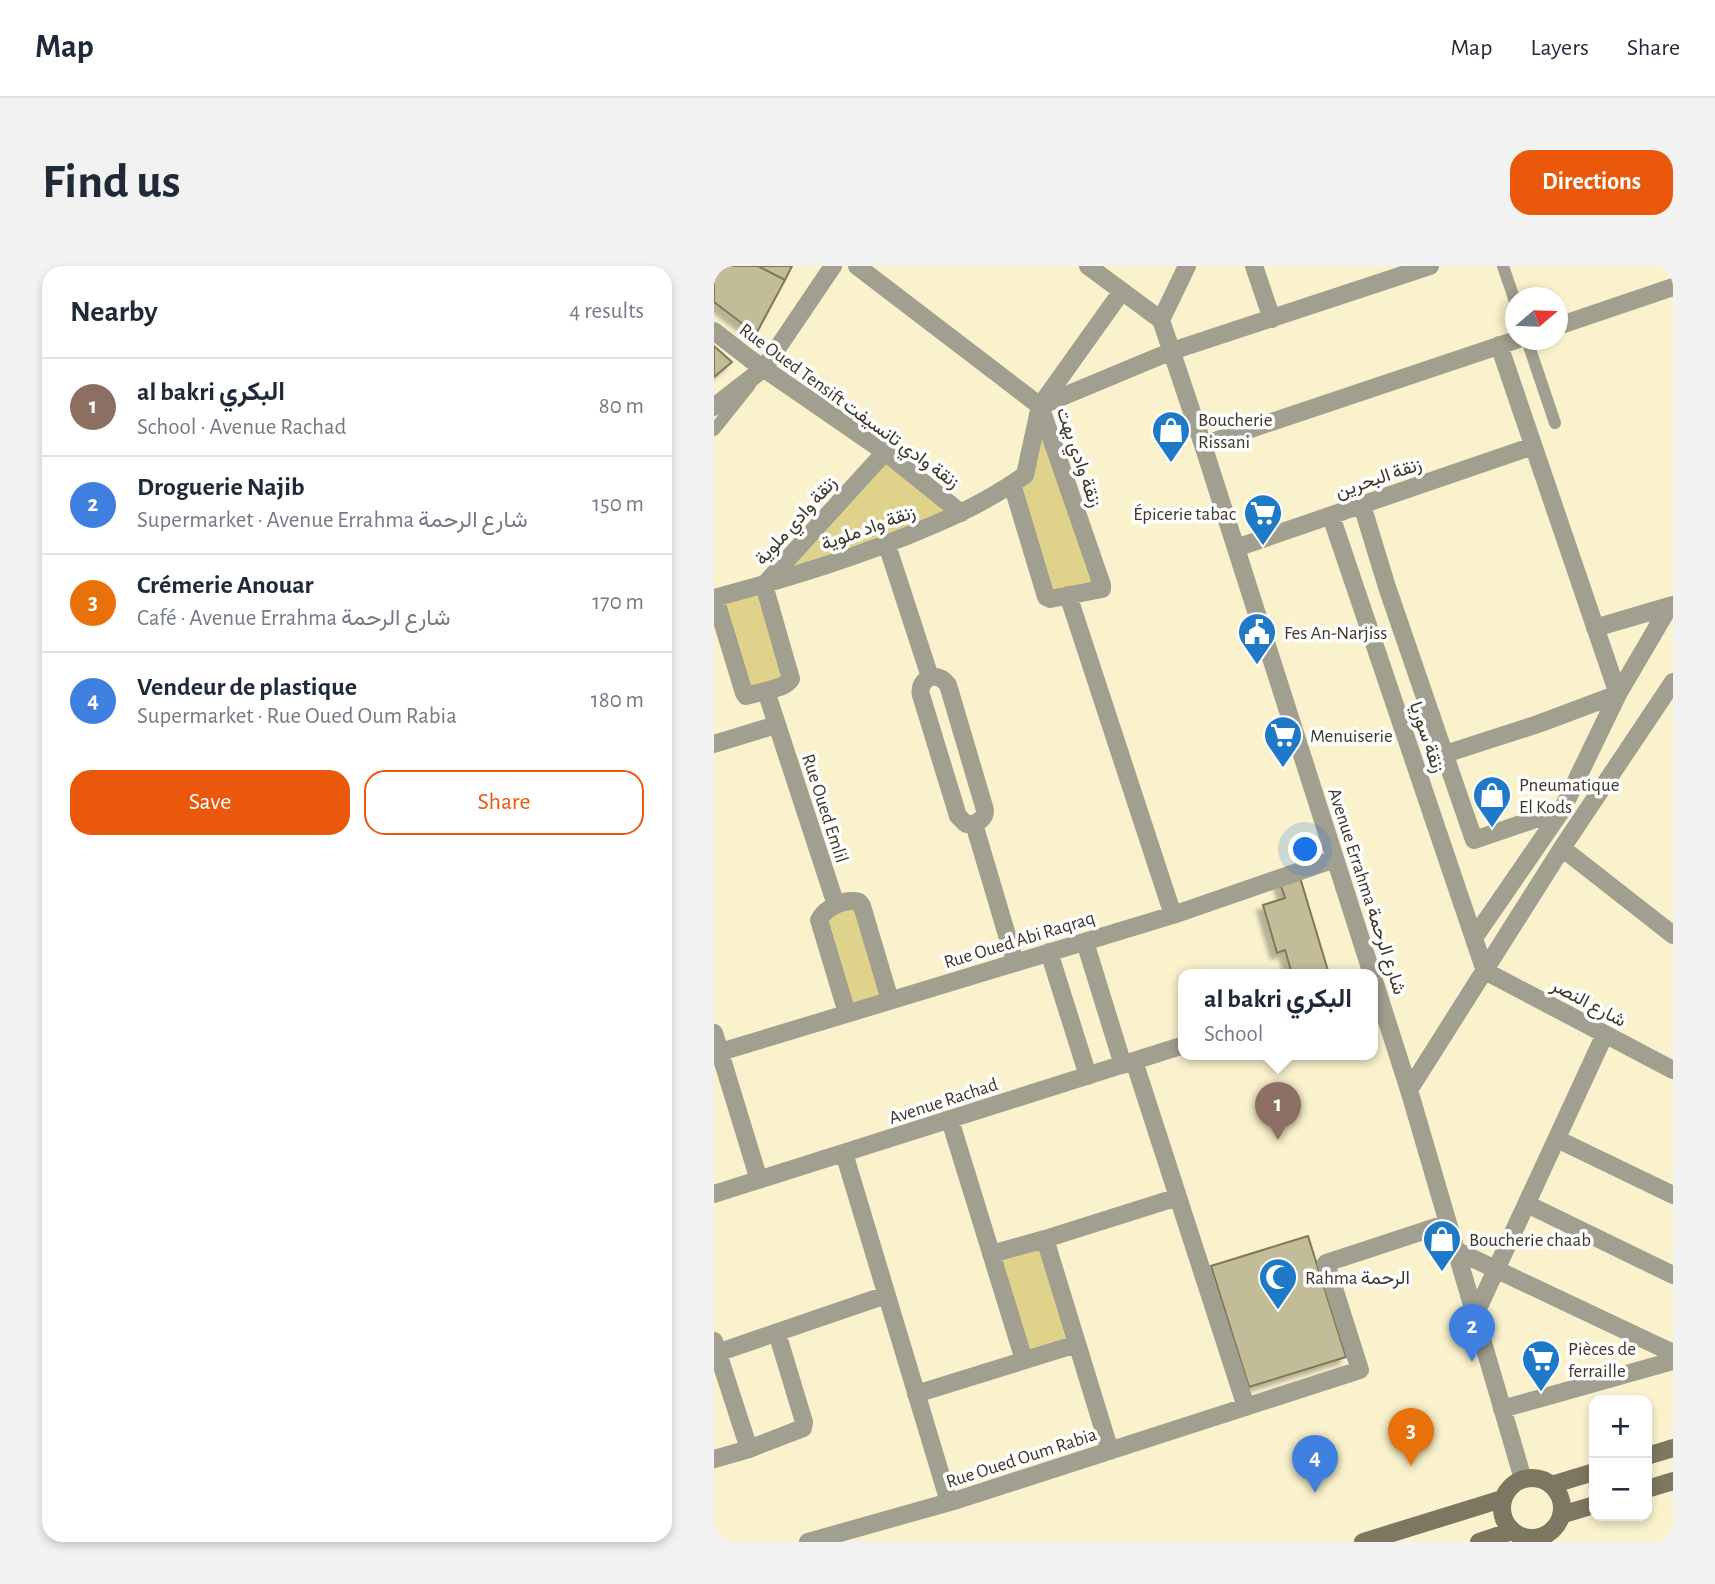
<!DOCTYPE html>
<meta charset="utf-8">
<style>
:root{--surface:#fff;--page:#f2f2f3;--text:#1f2937;--muted:#747a83;--line:#e0e1e3;--accent:#ea580c}
body{margin:0;font-family:"Alegreya Sans",Vazirmatn,sans-serif;background:var(--page);color:var(--text)}
.controls{position:absolute;right:21px;bottom:21px;display:grid;overflow:hidden;border-radius:14px;box-shadow:0 4px 10px #0003}
.controls button{width:63px;height:63px;display:grid;place-items:center;padding:0;border:0;border-bottom:2px solid var(--line);background:var(--surface);color:var(--text);font:35px sans-serif}
.compass{position:absolute;left:791px;top:21px;width:63px;height:63px;border-radius:50%;background:var(--surface);box-shadow:0 4px 10px #0003;rotate:71deg}
.you{position:absolute;left:592px;top:584px;width:24px;height:24px;margin:-18px;border:5px solid #fff;border-radius:50%;background:#1a73e8;box-shadow:0 0 0 10px #1a73e833}
.badge{display:grid;place-items:center;width:46px;height:46px;border-radius:50%;background:var(--accent);color:#fff;font-size:23px;font-weight:700}
.pin{position:absolute;translate:-50% -58px;filter:drop-shadow(0 2px 4px #0008)}
.pin::after{content:'';position:absolute;top:37px;width:24px;height:21px;background:inherit;clip-path:polygon(0 0,100% 0,50% 100%)}
.popup{position:absolute;left:464px;top:703px;width:200px;height:91px;box-sizing:border-box;display:grid;place-content:center;border-radius:14px;background:var(--surface);filter:drop-shadow(0 2px 5px #0005);font-size:23px;white-space:nowrap;color:var(--muted)}
.popup b{font-size:26px;color:var(--text)}
.popup::after{content:'';position:absolute;left:50%;top:100%;margin-left:-14px;border:14px solid transparent;border-top-color:var(--surface)}
.list{margin:0;padding:0;list-style:none}
h2{display:flex;justify-content:space-between;align-items:center;height:91px;margin:0;padding:0 28px;font-size:30px}
h2 small{font-size:23px;font-weight:400;color:var(--muted)}
.list li{display:grid;grid-template-columns:46px 1fr auto;gap:21px;align-items:center;box-sizing:border-box;height:98px;padding:0 28px;border-top:2px solid var(--line)}
.list b{display:block;font-size:26px;white-space:nowrap}
.list p{margin:0;font-size:23px;white-space:nowrap;color:var(--muted)}
.list em{font-size:23px;font-style:normal;color:var(--muted)}
.actions{display:flex;gap:14px;padding:21px 28px}
.actions a{flex:1;padding:16px 0;border:2px solid var(--accent);border-radius:21px;text-align:center;font-size:24px;color:var(--accent)}
.actions .main{background:var(--accent);color:#fff}
.map{position:relative;flex:none;width:959px;height:1276px;overflow:hidden;border-radius:21px}
header{display:flex;align-items:center;gap:42px;box-sizing:border-box;height:98px;padding:0 35px;background:var(--surface);border-bottom:2px solid var(--line)}
header strong{font-size:33px}
nav{display:flex;gap:38px;margin-inline-start:auto;font-size:24px}
.intro{display:flex;align-items:center;justify-content:space-between;box-sizing:border-box;height:168px;padding:0 42px}
h1{margin:0;font-size:49px}
.button{padding:18px 32px;border-radius:21px;background:var(--accent);color:#fff;font-size:24px;font-weight:700}
main{display:flex;gap:42px;padding:0 42px}
aside{flex:1;background:var(--surface);border-radius:21px;box-shadow:0 4px 10px #0003}
.map>svg:first-child{display:block}
.green{fill:#dfd28b}
.building{fill:#c2bc98;stroke:#7f7958;stroke-width:2;filter:url(#shadow)}
.lines{fill:none;stroke-linecap:round;stroke-linejoin:round}
.lane{stroke:#a19f8f;stroke-width:12}
.street{stroke:#a19f8f;stroke-width:18}
.secondary{stroke:#7b7761;stroke-width:18}
.labels{text-anchor:middle;stroke-width:7;stroke-linejoin:round;paint-order:stroke}
.street-label{font-size:19px;fill:#3b382a;stroke:#fefefe}
.poi-label{font-size:19px;fill:#3b382a;stroke:#fefefe;text-anchor:start}
</style>
<header>
<strong>Map</strong>
<nav><a>Map</a><a>Layers</a><a>Share</a></nav>
</header>
<div class="intro"><h1>Find us</h1><a class="button">Directions</a></div>
<main>
<aside>
<h2>Nearby<small>4 results</small></h2>
<ul class="list">
<li><span class="badge" style="background:#8d6e63">1</span><div><b>al bakri البكري</b><p>School · Avenue Rachad</p></div><em>80 m</em></li>
<li><span class="badge" style="background:#3f7fe0">2</span><div><b>Droguerie Najib</b><p>Supermarket · Avenue Errahma شارع الرحمة</p></div><em>150 m</em></li>
<li><span class="badge" style="background:#e8710a">3</span><div><b>Crémerie Anouar</b><p>Café · Avenue Errahma شارع الرحمة</p></div><em>170 m</em></li>
<li><span class="badge" style="background:#3f7fe0">4</span><div><b>Vendeur de plastique</b><p>Supermarket · Rue Oued Oum Rabia</p></div><em>180 m</em></li>
</ul>
<div class="actions"><a class="main">Save</a><a>Share</a></div>
</aside>
<div class="map">
<svg width="959" height="1276" viewBox="0 0 959 1276">
<defs>
<filter id="shadow"><feDropShadow dx="-6" dy="6" stdDeviation="2" flood-color="#0004"/></filter>
</defs>
<rect width="100%" height="100%" fill="#f9f2cd"/>
<path class="green" d="M 326,140 L 386,322 L 334,328 L 306,215 Z
M 172,196 L 247,247 L 51,318 L 70,419 L 35,430 L 1,332 L 50,318 Z
M 140,635 L 176,734 L 133,747 L 105,654 Z
M 331,973 L 363,1078 L 310,1094 L 277,988 Z"/>
<path class="building" d="M 0,0 L 44,0 L 71,14 L 42,68 L 0,36 Z
M 44,0 L 78,0 L 71,14 Z
M 0,80 L 18,96 L 0,111 Z
M 585,608 L 615,708 L 578,708 L 571,684 L 563,687 L 549,639 L 571,632 L 565,614 Z
M 594,970 L 632,1091 L 535,1121 L 497,1000 Z"/>
<g class="lines">
<path class="lane" d="M 789,0 L 802,38
M 813,74 L 841,157
M 0,164 L 36,119"/>
<path class="street" d="M 143,0 L 326,140 L 388,319 L 388,323 L 336,333 L 332,331 L 298,218
M 374,0 L 447,54
M 540,0 L 558,53
M 447,54 L 489,179 L 695,824 L 809,1213
M 447,54 L 473,0
M 844,60 L 959,21
M 0,65 L 36,93 L 171,186 L 247,247
M 785,79 L 904,428
M 326,140 L 458,85 L 716,0
M 0,141 L 50,102 L 119,0
M 489,179 L 802,74
M 648,239 L 673,321 L 760,574 L 848,544
M 617,250 L 771,705 L 959,804
M 173,279 L 216,411 C 224,410 229,412 234,419 L 271,544 C 271,552 267,554 260,558 L 301,696
M 522,282 L 819,180
M 354,329 L 459,649
M 0,332 C 74,312 148,290 219,259 C 250,246 281,230 308,211 L 311,209 L 326,140 L 408,25
M 1,332 L 30,427 L 32,430 L 52,425 L 122,639
M 881,362 L 959,339
M 216,411 C 209,415 205,421 207,429 L 244,550 L 252,558 L 260,558
M 52,425 C 60,422 72,421 77,413 L 50,319 L 171,186
M 0,478 L 62,459
M 731,488 L 824,458 L 904,428
M 848,582 L 959,669
M 760,672 L 848,544 L 904,428 L 955,341
M 371,676 L 409,799
M 335,686 L 374,810
M 133,747 L 105,654 C 112,641 131,632 145,636 L 148,640 L 176,734
M 0,767 L 45,914
M 0,788 L 459,649 L 621,593
M 420,795 L 532,1141
M 695,824 L 848,582 L 959,416
M 236,854 L 310,1094
M 843,873 L 959,929
M 130,887 L 235,1236
M 0,928 L 470,779
M 813,938 L 959,1009
M 331,973 L 396,1185
M 743,985 L 959,1087
M 277,988 L 331,973 L 464,931
M 761,1049 L 891,768
M 0,1075 L 35,1183
M 3,1087 L 172,1029
M 202,1128 L 363,1078
M 788,1143 L 959,1095
M 0,1193 L 35,1183 L 89,1162 L 90,1156 L 63,1067
M 826,1271 L 828,1276
M 94,1276 L 243,1234 L 646,1104 L 612,997 L 734,957"/>
<path class="secondary" d="M 933,1190 L 959,1182
M788 1242a30 30 0 1 1 60 0a30 30 0 1 1-60 0Z
M 837,1219 L 880,1206
M 933,1223 L 959,1215
M 847,1249 L 880,1239
M 649,1276 L 788,1233
M 765,1276 L 798,1265"/>
</g>
<defs>
<symbol id="shop-pin" viewBox="-11 -11 22 30"><path d="M0 17L-7.5 6A9.5 9.5 0 1 1 7.5 6Z" fill="#1e7ac7" stroke="#fefefe"/><path d="M-5-2.5h2.3a2.7 3.5 0 0 1 5.4 0H5L5.5 6h-11ZM-1.5-2.5h3a1.5 2.3 0 0 0-3 0Z" fill="#fff"/></symbol>
<symbol id="supermarket-pin" viewBox="-11 -11 22 30"><path d="M0 17L-7.5 6A9.5 9.5 0 1 1 7.5 6Z" fill="#1e7ac7" stroke="#fefefe"/><path d="M-6-5.5h2.5l.6 2H6L4.5 2H-2.5L-4.4-4H-6ZM-1.5 3.2a1.3 1.3 0 1 0 .1 0ZM3 3.2a1.3 1.3 0 1 0 .1 0Z" fill="#fff"/></symbol>
<symbol id="civic-pin" viewBox="-11 -11 22 30"><path d="M0 17L-7.5 6A9.5 9.5 0 1 1 7.5 6Z" fill="#1e7ac7" stroke="#fefefe"/><path d="M-.6-6.5H3V-4.5H.6V-3L4-1V1h2V6H-6V1h2V-1L-.6-3ZM-1.2 2.5V6h2.4V2.5Z" fill="#fff"/></symbol>
<symbol id="mosque-pin" viewBox="-11 -11 22 30"><path d="M0 17L-7.5 6A9.5 9.5 0 1 1 7.5 6Z" fill="#1e7ac7" stroke="#fefefe"/><path d="M3.5-4.9A6 6 0 1 0 3.5 4.9A5 5 0 1 1 3.5-4.9Z" fill="#fff"/></symbol>
</defs>
<g fill-rule="evenodd">
<use href="#shop-pin" x="435" y="142" width="44" height="60"/>
<use href="#supermarket-pin" x="527" y="225" width="44" height="60"/>
<use href="#civic-pin" x="521" y="344" width="44" height="60"/>
<use href="#supermarket-pin" x="547" y="447" width="44" height="60"/>
<use href="#shop-pin" x="756" y="507" width="44" height="60"/>
<use href="#shop-pin" x="706" y="951" width="44" height="60"/>
<use href="#mosque-pin" x="542" y="989" width="44" height="60"/>
<use href="#supermarket-pin" x="805" y="1071" width="44" height="60"/>
</g>
<g class="labels">
<g class="street-label">
<text transform="translate(136 139) rotate(36)" y="7">Rue Oued Tensift زنقة وادي تانسيفت</text>
<text transform="translate(366 191) rotate(71)" y="7">زنقة وادي بهت</text>
<text transform="translate(664 211) rotate(-19)" y="7">زنقة البحرين</text>
<text transform="translate(81 254) rotate(-48)" y="7">زنقة وادي ملوية</text>
<text transform="translate(154 261) rotate(-20)" y="7">زنقة واد ملوية</text>
<text transform="translate(714 471) rotate(71)" y="7">زنقة سوريا</text>
<text transform="translate(112 542) rotate(72)" y="7">Rue Oued Emlil</text>
<text transform="translate(654 625) rotate(72)" y="7">Avenue Errahma شارع الرحمة</text>
<text transform="translate(305 673) rotate(-17)" y="7">Rue Oued Abi Raqraq</text>
<text transform="translate(875 736) rotate(28)" y="7">شارع النصر</text>
<text transform="translate(229 834) rotate(-18)" y="7">Avenue Rachad</text>
<text transform="translate(307 1191) rotate(-18)" y="7">Rue Oued Oum Rabia</text>
</g>
<g class="poi-label">
<text x="484" y="160">Boucherie<tspan x="484" dy="22">Rissani</tspan></text>
<text x="522" y="254" text-anchor="end">Épicerie tabac</text>
<text x="570" y="373">Fes An-Narjiss</text>
<text x="596" y="476">Menuiserie</text>
<text x="805" y="525">Pneumatique<tspan x="805" dy="22">El Kods</tspan></text>
<text x="755" y="980">Boucherie chaab</text>
<text x="591" y="1018">Rahma الرحمة</text>
<text x="854" y="1089">Pièces de<tspan x="854" dy="22">ferraille</tspan></text>
</g>
</g>
</svg>
<div class="controls">
<button>+</button>
<button>−</button>
</div>
<svg class="compass" viewBox="-18 -18 36 36"><path d="M0-13l5 13h-10z" fill="#e53935"/><path d="M0 13l5-13h-10z" fill="#747a83"/></svg>
<div class="you"></div>
<div class="pin badge" style="left:564px;top:874px;background:#8d6e63">1</div>
<div class="popup"><b>al bakri البكري</b>School</div>
<div class="pin badge" style="left:758px;top:1096px;background:#3f7fe0">2</div>
<div class="pin badge" style="left:697px;top:1200px;background:#e8710a">3</div>
<div class="pin badge" style="left:601px;top:1227px;background:#3f7fe0">4</div>
</div>
</main>
